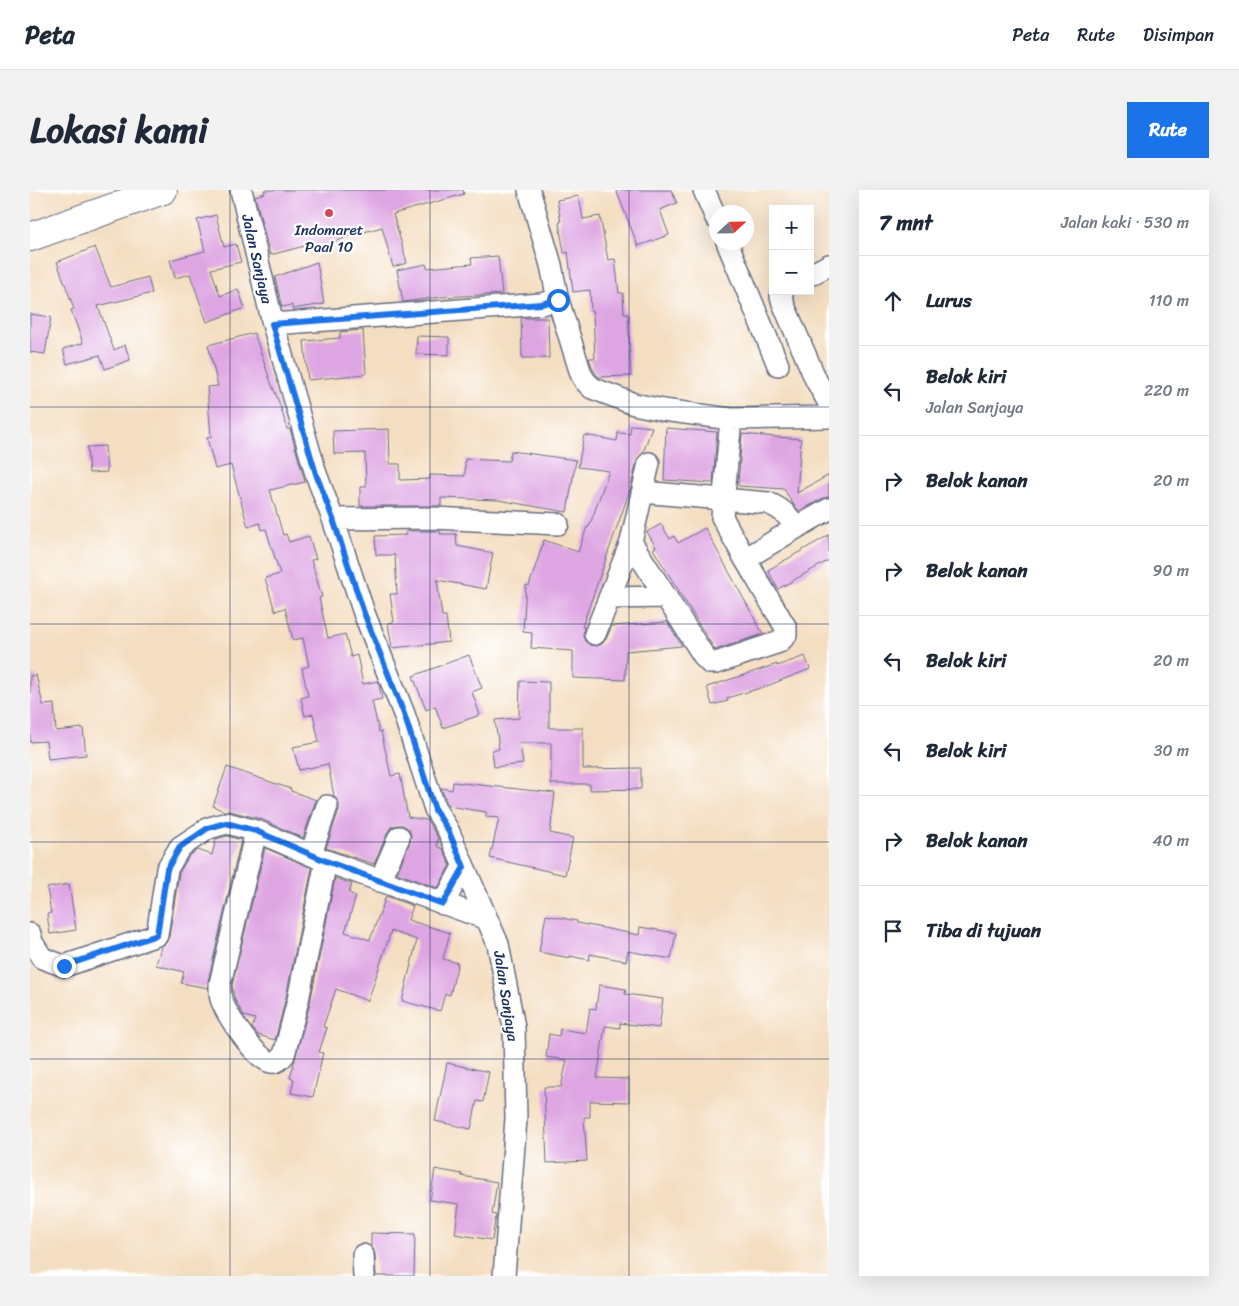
<!DOCTYPE html>
<html lang="id">
<meta charset="utf-8">
<style>
:root{--surface:#fff;--page:#f2f2f3;--text:#1f2937;--muted:#747a83;--line:#e0e1e3;--accent:#1a73e8}
body{margin:0;font-family:Sriracha,sans-serif;background:var(--page);color:var(--text)}
.controls{position:absolute;right:15px;top:15px;display:grid;overflow:hidden;border-radius:0px;box-shadow:0 5px 20px #0002}
.controls button{width:45px;height:45px;display:grid;place-items:center;padding:0;border:0;border-bottom:1px solid var(--line);background:var(--surface);color:var(--text);font:25px sans-serif}
.compass{position:absolute;left:679px;top:15px;width:45px;height:45px;border-radius:50%;background:var(--surface);box-shadow:0 5px 20px #0002;rotate:68deg}
.stop{position:absolute;width:15px;height:15px;margin:-11px;border:4px solid #1a73e8;border-radius:50%;background:#fff}
.stop.end{background:#1a73e8;border-color:#fff;box-shadow:0 1px 5px #0008}
.list{margin:0;padding:0;list-style:none}
h2{display:flex;justify-content:space-between;align-items:center;height:65px;margin:0;padding:0 20px;font-size:21px}
h2 small{font-size:16px;font-weight:400;color:var(--muted)}
.list li{display:grid;grid-template-columns:32px 1fr auto;gap:15px;align-items:center;box-sizing:border-box;height:90px;padding:0 20px;border-top:1px solid var(--line)}
.list b{display:block;font-size:19px;white-space:nowrap}
.list p{margin:0;font-size:16px;white-space:nowrap;color:var(--muted)}
.list em{font-size:16px;font-style:normal;color:var(--muted)}
.icon{flex:none;width:28px;height:28px;fill:none;stroke:currentColor;stroke-width:2;stroke-linecap:round;stroke-linejoin:round}
.map{position:relative;flex:none;width:799px;height:1086px;overflow:hidden;border-radius:0px}
header{display:flex;align-items:center;gap:30px;box-sizing:border-box;height:70px;padding:0 25px;background:var(--surface);border-bottom:1px solid var(--line)}
header strong{font-size:24px}
nav{display:flex;gap:28px;margin-inline-start:auto;font-size:18px}
.intro{display:flex;align-items:center;justify-content:space-between;box-sizing:border-box;height:120px;padding:0 30px}
h1{margin:0;font-size:35px}
.button{padding:12px 22px;border-radius:0px;background:var(--accent);color:#fff;font-size:18px;font-weight:700}
main{display:flex;gap:30px;padding:0 30px}
aside{flex:1;background:var(--surface);border-radius:0px;box-shadow:0 5px 20px #0002}
.map>svg:first-child{display:block}
.building{fill:#dea5e3}
.lines{fill:none;stroke-linecap:round;stroke-linejoin:round}
.minor-casing{stroke:#676c81;stroke-width:24}
.highway-casing{stroke:#676c81;stroke-width:30}
.minor{stroke:#fff;stroke-width:21}
.highway{stroke:#fff;stroke-width:28}
.route{stroke:#1a73e8;stroke-width:6}
.grid{fill:none;stroke:#1b2f5e;stroke-width:1;stroke-opacity:0.55}
.poi-dot{fill:#d1495b;stroke:#fff;stroke-width:2}
.labels{text-anchor:middle;stroke-width:4.5;stroke-linejoin:round;paint-order:stroke}
.poi-label{font-size:15px;fill:#1b2f5e;stroke:#fff}
.street-label{font-size:15px;fill:#1b2f5e;stroke:#fff}
</style>
<header>
<strong>Peta</strong>
<nav><a>Peta</a><a>Rute</a><a>Disimpan</a></nav>
</header>
<div class="intro"><h1>Lokasi kami</h1><a class="button">Rute</a></div>
<main>
<div class="map">
<svg width="799" height="1086" viewBox="0 0 799 1086">
<rect width="100%" height="100%" fill="#fff"/>
<filter id="ink" filterUnits="userSpaceOnUse"><feTurbulence type="fractalNoise" baseFrequency=".02" numOctaves="2"/><feDisplacementMap in="SourceGraphic" scale="10" xChannelSelector="R" yChannelSelector="G"/><feConvolveMatrix kernelMatrix="1 2 1 2 8 2 1 2 1" color-interpolation-filters="sRGB"/></filter>
<filter id="wash" filterUnits="userSpaceOnUse"><feTurbulence type="fractalNoise" baseFrequency=".0096" numOctaves="4" result="noise"/><feDisplacementMap in="SourceGraphic" scale="20" xChannelSelector="R" yChannelSelector="G"/><feGaussianBlur stdDeviation="1.12" result="paint"/><feColorMatrix in="noise" values="0 0 0 0 0 0 0 0 0 0 0 0 0 0 0 0 0 1.4 0 .05"/><feComposite in="paint" operator="in"/></filter>
<g filter="url(#wash)">
<rect width="100%" height="100%" fill="#f4dec1"/>
<g id="blocks">
<path class="building" d="M 234,0 L 433,0 L 434,4 L 363,24 L 377,73 L 363,77 L 352,37 L 320,46 L 287,58 L 286,53 L 240,65 L 225,6 L 235,3 Z
M 586,0 L 641,0 L 647,13 L 630,20 L 639,45 L 608,56 Z
M 549,6 L 553,29 L 570,26 L 578,70 L 585,69 L 589,103 L 593,103 L 594,124 L 598,124 L 601,186 L 568,187 L 563,179 L 559,168 L 565,168 L 563,122 L 561,122 L 560,100 L 543,102 L 538,62 L 534,63 L 529,33 L 531,32 L 527,10 Z
M 186,25 L 194,57 L 206,54 L 211,72 L 181,79 L 190,106 L 208,99 L 215,118 L 177,132 L 160,84 L 145,88 L 140,70 L 175,61 L 167,30 Z
M 65,57 L 81,97 L 118,87 L 122,103 L 68,116 L 84,160 L 95,155 L 100,170 L 75,179 L 70,165 L 37,174 L 33,159 L 53,153 L 41,120 L 44,119 L 27,72 Z
M 468,66 L 472,104 L 411,107 L 373,112 L 367,80 L 396,74 L 397,78 L 442,74 L 441,68 Z
M 287,72 L 294,114 L 262,119 L 262,115 L 252,117 L 245,87 Z
M 0,124 L 21,127 L 15,164 L 0,162 Z
M 491,128 L 518,128 L 519,168 L 492,168 Z
M 333,140 L 336,184 L 278,190 L 274,151 L 310,148 L 310,142 Z
M 224,143 L 240,190 L 250,215 L 257,239 L 260,239 L 275,292 L 240,300 L 253,345 L 256,344 L 259,352 L 279,346 L 286,369 L 281,370 L 292,407 L 289,408 L 298,448 L 315,444 L 321,467 L 327,465 L 333,494 L 348,491 L 352,509 L 342,511 L 349,542 L 351,541 L 361,586 L 370,584 L 378,627 L 397,630 L 408,648 L 407,656 L 413,659 L 420,675 L 408,698 L 367,683 L 380,652 L 381,646 L 379,639 L 373,635 L 367,635 L 361,637 L 358,642 L 344,674 L 296,658 L 309,620 L 309,614 L 304,606 L 298,574 L 269,580 L 263,557 L 289,552 L 283,524 L 275,526 L 271,508 L 278,506 L 272,478 L 279,476 L 273,448 L 263,450 L 255,418 L 245,421 L 235,388 L 250,384 L 236,339 L 232,340 L 230,333 L 218,337 L 201,275 L 185,279 L 177,248 L 181,247 L 177,197 L 188,196 L 178,155 Z
M 387,146 L 419,147 L 419,165 L 386,164 Z
M 601,235 L 622,237 L 613,263 L 607,270 L 601,297 L 552,437 L 554,437 L 553,446 L 555,451 L 560,455 L 567,456 L 572,454 L 576,449 L 582,436 L 637,432 L 652,456 L 596,461 L 595,490 L 543,488 L 543,461 L 501,458 L 502,443 L 493,442 L 496,395 L 499,396 L 514,350 L 548,362 L 557,337 L 559,337 L 579,281 L 548,277 L 554,245 L 587,251 L 588,243 L 600,244 Z
M 636,238 L 687,242 L 683,293 L 634,290 Z
M 359,239 L 360,274 L 370,274 L 370,290 L 400,289 L 400,285 L 435,286 L 435,269 L 479,271 L 481,261 L 546,270 L 537,322 L 468,310 L 411,308 L 411,316 L 330,316 L 330,297 L 336,297 L 335,263 L 304,264 L 303,241 Z
M 712,244 L 771,249 L 767,303 L 799,285 L 799,307 L 793,308 L 770,321 L 763,314 L 754,299 L 709,296 L 708,294 Z
M 75,256 L 77,282 L 59,283 L 57,257 Z
M 631,334 L 640,349 L 644,346 L 648,353 L 675,338 L 733,444 L 685,460 L 623,359 L 626,357 L 617,342 Z
M 376,341 L 410,341 L 410,344 L 426,344 L 427,356 L 463,363 L 456,399 L 407,390 L 412,426 L 416,426 L 419,452 L 362,458 L 358,433 L 364,432 L 360,404 L 367,404 L 365,365 L 346,365 L 345,346 L 376,345 Z
M 799,345 L 799,370 L 748,399 L 738,380 Z
M 439,465 L 452,498 L 442,502 L 450,525 L 413,538 L 405,516 L 396,520 L 383,486 Z
M 775,466 L 780,479 L 734,497 L 697,508 L 698,511 L 682,515 L 677,497 L 747,474 L 747,476 Z
M 6,485 L 13,515 L 24,514 L 26,541 L 53,538 L 56,565 L 18,569 L 16,551 L 0,552 L 0,486 Z
M 490,491 L 519,492 L 519,538 L 553,538 L 553,579 L 611,578 L 611,599 L 560,600 L 560,594 L 521,594 L 521,553 L 490,553 L 493,574 L 464,577 L 462,560 L 469,559 L 465,530 L 489,528 Z
M 197,577 L 261,599 L 261,601 L 286,610 L 273,648 L 231,629 L 200,621 L 194,621 L 183,616 Z
M 423,592 L 525,603 L 520,643 L 543,648 L 535,685 L 460,668 L 469,628 L 456,627 L 456,622 L 418,616 L 411,598 L 422,600 Z
M 197,646 L 211,650 L 178,791 L 178,798 L 151,793 L 154,782 L 126,775 L 131,757 L 136,753 L 139,747 L 149,683 L 159,666 L 168,660 L 182,665 L 186,649 Z
M 235,658 L 282,678 L 256,807 L 245,850 L 228,845 L 222,838 L 225,829 L 214,826 L 205,810 L 203,801 L 202,795 Z
M 305,688 L 322,694 L 319,703 L 326,706 L 315,742 L 340,750 L 356,706 L 383,716 L 378,730 L 420,743 L 413,769 L 428,773 L 420,805 L 415,804 L 410,821 L 372,811 L 387,750 L 361,741 L 338,811 L 306,799 L 293,837 L 297,838 L 289,862 L 293,863 L 283,907 L 261,903 L 264,889 L 260,888 L 280,813 Z
M 39,694 L 46,740 L 20,744 L 17,724 L 21,723 L 17,698 Z
M 516,725 L 547,731 L 547,733 L 609,745 L 610,737 L 646,743 L 641,769 L 598,761 L 596,771 L 560,764 L 559,770 L 540,766 L 540,768 L 509,762 Z
M 569,795 L 596,799 L 595,804 L 633,809 L 629,838 L 590,833 L 590,838 L 575,836 L 567,888 L 599,889 L 599,912 L 560,911 L 560,927 L 554,927 L 557,971 L 517,973 L 514,897 L 531,897 L 537,870 L 516,867 L 519,844 L 529,846 L 530,839 L 556,843 L 560,818 L 566,819 Z
M 417,873 L 459,882 L 453,912 L 447,911 L 441,939 L 405,931 Z
M 405,979 L 432,984 L 432,986 L 467,992 L 462,1024 L 466,1025 L 462,1050 L 425,1044 L 429,1014 L 400,1010 Z
M 341,1043 L 385,1044 L 384,1086 L 346,1086 L 345,1064 L 341,1055 Z"/>
</g>
</g>
<g filter="url(#ink)">
<use href="#blocks" fill-opacity="0" stroke="#676c81" stroke-width="1"/>
<g class="lines">
<defs>
<path id="minor" d="M 211,0 L 243,134 L 286,284 L 303,329 L 334,423 L 374,524 L 405,619 L 418,640 L 468,754 L 484,837 L 486,929 L 474,1086
M 499,0 L 521,75 L 528,110 L 551,184 L 555,191 L 562,198 L 604,214 L 633,220 L 701,229 L 799,227
M 674,0 L 686,28
M 697,52 L 748,175
M 780,85 L 799,75
M 753,101 L 751,107 L 753,113 L 786,190 L 799,213
M 243,134 L 511,114 L 528,110
M 619,273 L 601,352 L 675,468 L 680,473 L 686,473 L 749,452 L 756,445 L 756,438 L 715,369 L 692,327 L 701,229
M 612,302 L 738,313 C 752,319 758,325 766,338 L 715,369
M 303,329 L 403,328 L 528,334
M 766,338 L 799,319
M 579,408 L 636,407
M 565,444 L 601,352
M 226,641 L 190,794 C 190,799 190,805 191,809 C 196,824 226,870 241,872 C 247,873 250,869 254,865 L 268,810 L 296,671
M 281,664 L 297,616
M 350,691 L 369,647
M 413,714 L 433,677
M 0,744 L 2,752 L 12,768 L 34,776 L 127,745 L 137,679 L 150,657 L 179,638 L 197,633 L 226,641 L 296,671 L 457,729
M 333,1065 L 334,1086"/>
<path id="highway" d="M 0,47 L 133,0"/>
</defs>
<use href="#minor" class="minor-casing"/>
<use href="#highway" class="highway-casing"/>
<use href="#minor" class="minor"/>
<use href="#highway" class="highway"/>
</g>
</g>
<g class="lines" filter="url(#ink)">
<path class="route" d="M 34,776 L 127,745 L 137,679 L 150,657 L 178,638 L 196,633 L 226,641 L 296,671 L 413,714 L 434,677 L 418,640 L 405,620 L 374,524 L 334,423 L 303,329 L 286,284 L 242,134 L 511,114 L 528,110"/>
</g>
<path class="grid" d="M 200,0 L 200,1086M 400,0 L 400,1086M 599,0 L 599,1086M 0,217 L 799,217M 0,434 L 799,434M 0,652 L 799,652M 0,869 L 799,869"/>
<circle class="poi-dot" cx="299" cy="23" r="5"/>
<g class="labels">
<g class="poi-label">
<text x="299" y="45">Indomaret<tspan x="299" dy="17">Paal 10</tspan></text>
</g>
<g class="street-label">
<text transform="translate(227 69) rotate(77)" y="5">Jalan Sanjaya</text>
<text transform="translate(476 806) rotate(81)" y="5">Jalan Sanjaya</text>
</g>
</g>
</svg>
<div class="controls">
<button>+</button>
<button>−</button>
</div>
<svg class="compass" viewBox="-18 -18 36 36"><path d="M0-13l5 13h-10z" fill="#e53935"/><path d="M0 13l5-13h-10z" fill="#747a83"/></svg>
<div class="stop" style="left:528px;top:110px"></div>
<div class="stop end" style="left:34px;top:776px"></div>
</div>
<aside>
<h2>7 mnt<small>Jalan kaki · 530 m</small></h2>
<ul class="list">
<li><svg class="icon" aria-label="ahead" viewBox="0 0 24 24"><path d="M12 20V5M6 11l6-6 6 6"/></svg><div><b>Lurus</b></div><em>110 m</em></li>
<li><svg class="icon" aria-label="left" viewBox="0 0 24 24"><path d="M17 20v-9H6M10 6l-5 5 5 5"/></svg><div><b>Belok kiri</b><p>Jalan Sanjaya</p></div><em>220 m</em></li>
<li><svg class="icon" aria-label="right" viewBox="0 0 24 24"><path d="M7 20v-9h11M14 6l5 5-5 5"/></svg><div><b>Belok kanan</b></div><em>20 m</em></li>
<li><svg class="icon" aria-label="right" viewBox="0 0 24 24"><path d="M7 20v-9h11M14 6l5 5-5 5"/></svg><div><b>Belok kanan</b></div><em>90 m</em></li>
<li><svg class="icon" aria-label="left" viewBox="0 0 24 24"><path d="M17 20v-9H6M10 6l-5 5 5 5"/></svg><div><b>Belok kiri</b></div><em>20 m</em></li>
<li><svg class="icon" aria-label="left" viewBox="0 0 24 24"><path d="M17 20v-9H6M10 6l-5 5 5 5"/></svg><div><b>Belok kiri</b></div><em>30 m</em></li>
<li><svg class="icon" aria-label="right" viewBox="0 0 24 24"><path d="M7 20v-9h11M14 6l5 5-5 5"/></svg><div><b>Belok kanan</b></div><em>40 m</em></li>
<li><svg class="icon" aria-label="arrive" viewBox="0 0 24 24"><path d="M6 21V4h12l-3 4 3 4H6"/></svg><div><b>Tiba di tujuan</b></div></li>
</ul>
</aside>
</main>
